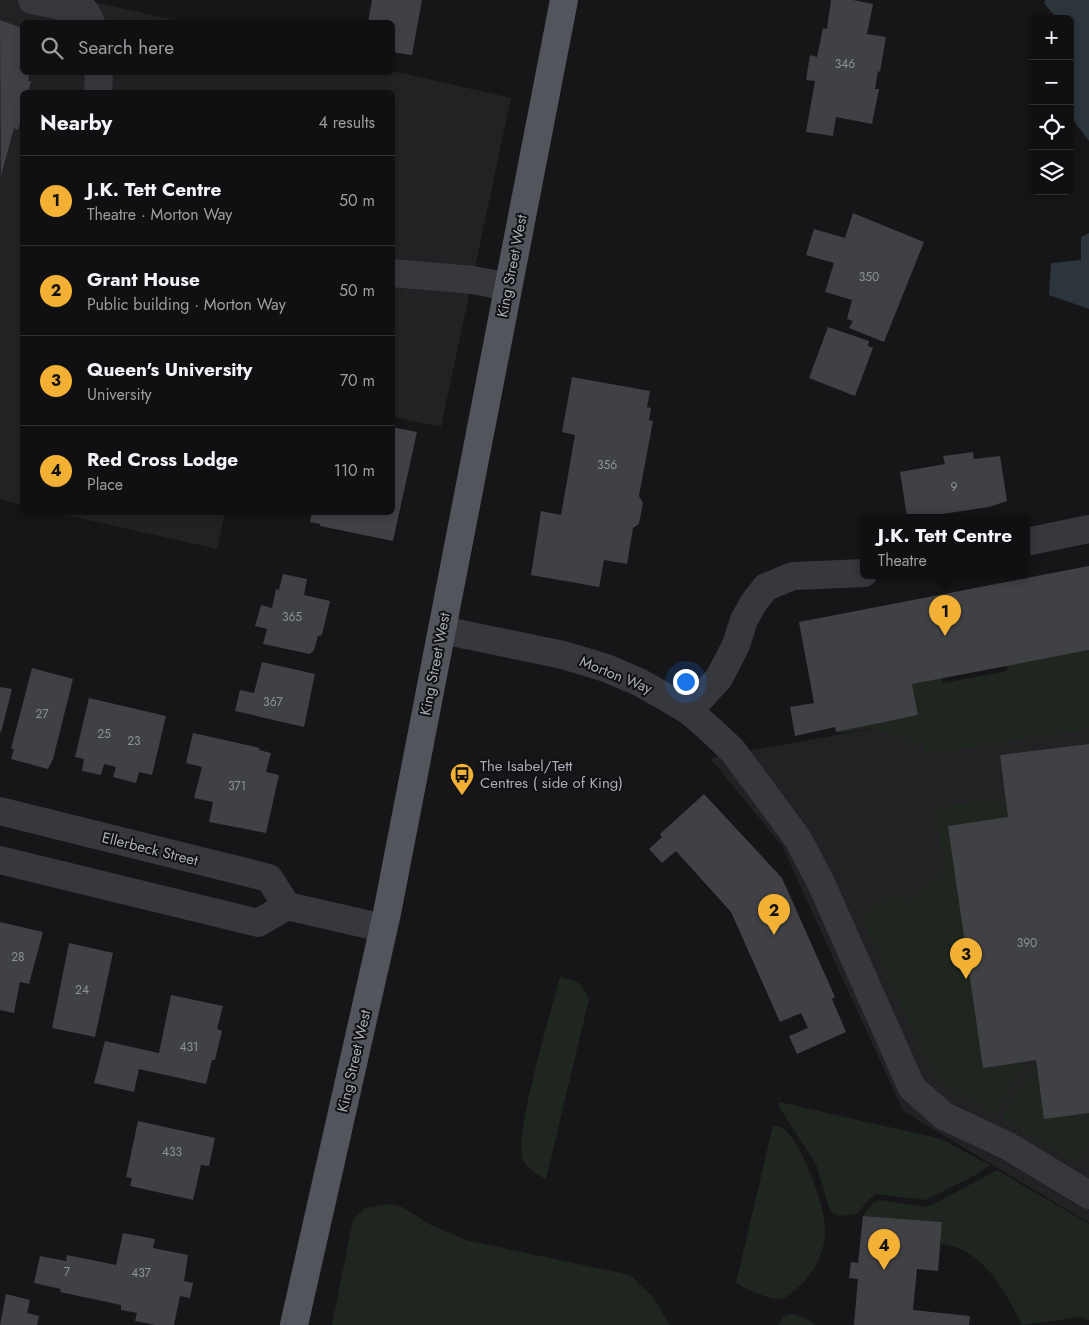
<!DOCTYPE html>
<meta charset="utf-8">
<style>
:root{--surface:#101012;--page:#19191b;--text:#f1f3f6;--muted:#9c9d9f;--line:#303032;--accent:#f2b134}
body{margin:0;font-family:Jost,sans-serif;background:var(--page);color:var(--text)}
.controls{position:absolute;right:15px;top:15px;display:grid;overflow:hidden;border-radius:8px;box-shadow:0 2px 8px #0003}
.controls button{width:45px;height:45px;display:grid;place-items:center;padding:0;border:0;border-bottom:1px solid var(--line);background:var(--surface);color:var(--text);font:25px sans-serif}
.you{position:absolute;left:685px;top:681px;width:18px;height:18px;margin:-12px;border:4px solid #fff;border-radius:50%;background:#1a73e8;box-shadow:0 0 0 8px #1a73e833}
.badge{display:grid;place-items:center;width:32px;height:32px;border-radius:50%;background:var(--accent);color:#111;font-size:16px;font-weight:700}
.pin{position:absolute;translate:-50% -41px;filter:drop-shadow(0 1px 2px #0008)}
.pin::after{content:'';position:absolute;top:26px;width:18px;height:15px;background:inherit;clip-path:polygon(0 0,100% 0,50% 100%)}
.popup{position:absolute;left:860px;top:514px;width:170px;height:65px;box-sizing:border-box;display:grid;place-content:center;border-radius:8px;background:var(--surface);filter:drop-shadow(0 1px 4px #0005);font-size:16px;white-space:nowrap;color:var(--muted)}
.popup b{font-size:19px;color:var(--text)}
.popup::after{content:'';position:absolute;left:50%;top:100%;margin-left:-10px;border:10px solid transparent;border-top-color:var(--surface)}
.list{margin:0;padding:0;list-style:none}
h2{display:flex;justify-content:space-between;align-items:center;height:65px;margin:0;padding:0 20px;font-size:21px}
h2 small{font-size:16px;font-weight:400;color:var(--muted)}
.list li{display:grid;grid-template-columns:32px 1fr auto;gap:15px;align-items:center;box-sizing:border-box;height:90px;padding:0 20px;border-top:1px solid var(--line)}
.list b{display:block;font-size:19px;white-space:nowrap}
.list p{margin:0;font-size:16px;white-space:nowrap;color:var(--muted)}
.list em{font-size:16px;font-style:normal;color:var(--muted)}
.icon{flex:none;width:28px;height:28px;fill:none;stroke:currentColor;stroke-width:2;stroke-linecap:round;stroke-linejoin:round}
.map{position:relative;flex:none;width:1089px;height:1325px;overflow:hidden}
.search{position:absolute;background:var(--surface);box-shadow:0 2px 8px #0003;left:20px;top:20px;width:375px;height:55px;display:flex;align-items:center;gap:12px;box-sizing:border-box;padding:0 18px;border-radius:8px;color:var(--muted);font-size:19px}
.panel{position:absolute;background:var(--surface);box-shadow:0 2px 8px #0003;left:20px;top:90px;width:375px;height:425px;border-radius:8px}
.map>svg:first-child{display:block}
.built{fill:#222225}
.green{fill:#1e261f}
.water{fill:#2c353c}
.building{fill:#404145}
.lines{fill:none;stroke-linecap:round;stroke-linejoin:round}
.minor{stroke:#37383d;stroke-width:28}
.major{stroke:#53555c;stroke-width:28}
.labels{text-anchor:middle;stroke-width:4;stroke-linejoin:round;paint-order:stroke}
.number-label{font-size:12px;fill:#8e929b}
.street-label{font-size:15px;fill:#a8adb8;stroke:#111113}
.poi-label{font-size:15px;fill:#a8adb8;stroke:#111113;text-anchor:start}
</style>
<div class="map">
<svg width="1089" height="1325" viewBox="0 0 1089 1325">
<rect width="100%" height="100%" fill="#161618"/>
<path class="built" d="M 0,0 L 85,0 L 183,22 L 22,22 L 22,72 L 392,72 L 393,71 L 511,98 L 441,427 L 393,417 L 392,92 L 22,92 L 22,505 L 0,499 Z
M 57,513 L 225,513 L 217,549 Z
M 1089,689 L 1089,1223 L 903,1111 L 782,846 L 710,758 Z"/>
<path class="green" d="M 1089,650 L 1089,729 L 925,755 L 923,743 L 917,744 L 916,740 L 910,741 L 910,738 L 904,739 L 903,735 L 896,737 L 896,734 L 889,735 L 888,731 L 881,733 L 880,729 L 874,730 L 873,728 L 844,733 L 836,732 L 918,715 L 912,684 L 942,678 L 943,683 L 1007,671 L 1007,665 Z
M 1006,797 L 1027,1061 L 996,1115 L 949,1087 L 936,1076 L 927,1063 L 860,915 L 901,891 L 903,903 L 945,872 L 935,808 Z
M 560,977 C 579,982 581,981 589,999 L 546,1179 C 538,1175 527,1169 523,1160 C 513,1136 552,1008 560,977 Z
M 1037,1065 L 1044,1119 L 1089,1113 L 1089,1145 L 1078,1164 L 1002,1119 L 1032,1066 Z
M 779,1102 L 933,1137 L 945,1141 L 990,1165 L 976,1175 L 925,1200 L 876,1194 L 870,1198 L 858,1213 L 842,1216 L 833,1213 L 829,1207 L 816,1164 L 779,1107 Z
M 773,1125 C 777,1126 781,1127 784,1129 C 801,1142 825,1205 825,1227 C 826,1251 814,1275 795,1290 C 789,1294 786,1299 779,1299 C 767,1299 746,1289 736,1283 Z
M 997,1170 L 1089,1224 L 1089,1320 L 1082,1317 L 1022,1325 C 1004,1290 983,1248 940,1244 L 942,1222 L 863,1216 L 873,1203 L 879,1200 L 925,1207 L 934,1204 Z
M 389,1204 L 402,1207 L 431,1225 L 466,1240 L 630,1275 L 652,1296 L 670,1325 L 332,1325 L 353,1220 L 365,1208 Z
M 791,1314 C 800,1316 808,1318 815,1325 L 778,1325 L 782,1317 Z"/>
<path class="water" d="M 1045,0 L 1089,0 L 1089,141 L 1070,116 L 1070,19 L 1057,19 L 1044,3 Z
M 1089,233 L 1089,309 L 1049,295 L 1051,263 L 1081,260 L 1081,237 Z"/>
<path class="building" d="M 372,0 L 422,0 L 412,55 L 392,52 L 392,22 L 368,22 Z
M 831,0 L 853,0 L 873,4 L 867,34 L 886,37 L 880,72 L 878,71 L 875,89 L 879,89 L 872,124 L 836,117 L 833,136 L 806,132 L 815,81 L 806,80 L 810,55 L 817,57 L 823,28 L 827,29 Z
M 0,20 L 22,28 L 22,72 L 30,72 L 28,81 L 31,81 L 28,92 L 22,92 L 22,121 L 21,120 L 18,130 L 14,128 L 1,176 Z
M 853,213 L 924,242 L 884,342 L 849,328 L 853,321 L 847,319 L 852,300 L 825,292 L 834,263 L 806,255 L 814,229 L 845,238 Z
M 828,327 L 869,341 L 868,346 L 873,348 L 855,396 L 809,378 Z
M 572,377 L 650,391 L 647,407 L 651,408 L 649,420 L 653,421 L 639,496 L 643,503 L 639,524 L 633,528 L 627,564 L 604,560 L 599,587 L 531,575 L 541,511 L 561,515 L 575,435 L 562,432 Z
M 392,427 L 417,432 L 393,541 L 320,526 L 320,524 L 310,522 L 312,512 L 392,512 Z
M 973,452 L 974,459 L 1000,456 L 1007,501 L 989,507 L 922,517 L 907,517 L 900,472 L 945,464 L 943,456 Z
M 1089,566 L 1089,650 L 912,684 L 918,715 L 836,732 L 835,727 L 795,736 L 790,707 L 814,703 L 799,622 Z
M 283,574 L 307,579 L 304,595 L 330,601 L 322,635 L 318,636 L 314,650 L 310,654 L 263,644 L 267,629 L 255,626 L 261,605 L 272,608 L 276,589 L 279,590 Z
M 262,662 L 315,674 L 304,727 L 235,711 L 240,690 L 254,693 Z
M 32,668 L 73,679 L 53,759 L 48,769 L 11,759 L 14,749 L 11,749 Z
M 0,687 L 12,689 L 1,732 L 0,732 Z
M 89,698 L 166,716 L 152,775 L 139,772 L 136,783 L 113,777 L 116,767 L 104,764 L 101,775 L 82,771 L 84,759 L 75,757 Z
M 193,733 L 260,748 L 259,750 L 271,753 L 266,772 L 279,775 L 266,833 L 209,822 L 213,802 L 194,798 L 202,767 L 186,763 Z
M 1089,744 L 1089,1113 L 1044,1119 L 1036,1060 L 983,1068 L 948,826 L 1008,817 L 1000,755 Z
M 704,794 L 782,878 L 835,997 L 832,999 L 846,1032 L 797,1054 L 789,1036 L 808,1028 L 802,1015 L 801,1013 L 780,1022 L 731,912 L 676,851 L 662,863 L 649,849 L 662,837 L 660,834 Z
M 0,922 L 43,932 L 29,984 L 20,982 L 14,1013 L 0,1010 Z
M 69,943 L 113,953 L 95,1037 L 52,1028 Z
M 171,995 L 223,1006 L 217,1029 L 222,1031 L 215,1060 L 212,1060 L 206,1084 L 139,1069 L 134,1092 L 94,1083 L 105,1041 L 159,1053 Z
M 138,1121 L 215,1138 L 209,1166 L 201,1165 L 193,1200 L 130,1186 L 132,1178 L 126,1177 Z
M 863,1216 L 942,1222 L 938,1271 L 917,1269 L 913,1310 L 970,1316 L 969,1325 L 854,1325 L 858,1279 L 849,1278 L 851,1262 L 858,1263 Z
M 123,1233 L 155,1239 L 153,1248 L 188,1255 L 184,1281 L 193,1283 L 190,1298 L 180,1296 L 174,1325 L 155,1325 L 135,1321 L 137,1313 L 121,1310 L 121,1305 L 60,1292 L 61,1289 L 34,1283 L 40,1256 L 66,1261 L 67,1255 L 116,1265 Z
M 6,1294 L 30,1300 L 27,1313 L 39,1316 L 37,1325 L 0,1325 Z"/>
<g class="lines">
<path class="minor" d="M 32,0 L 85,11 L 91,22
M 98,92 L 99,72
M 392,273 L 473,280 L 508,287
M 1026,542 L 1089,529
M 442,630 L 563,655 L 606,668 L 639,682 L 662,695 L 689,711 L 712,731 L 733,751 L 798,839 L 821,883 L 912,1088 L 944,1116 L 1008,1146 L 1089,1195
M 689,711 L 719,678 L 736,645 L 744,620 L 754,602 L 766,587 L 793,576 L 864,573
M 0,811 L 269,878 L 287,906 L 383,928
M 0,860 L 258,923 L 287,906"/>
<path class="major" d="M 294,1325 L 387,913 L 564,0"/>
</g>
<defs>
<symbol id="bus-pin" viewBox="-11 -11 22 30"><path d="M0 17L-7.5 6A9.5 9.5 0 1 1 7.5 6Z" fill="#f2b134" stroke="#111113"/><path d="M-5-6H5V4H4V6H2V4H-2V6H-4V4H-5ZM-3.5-4V0h7V-4ZM-3.5 1.2v1.5H-2V1.2ZM2 1.2v1.5H3.5V1.2Z" fill="#111"/></symbol>
</defs>
<g fill-rule="evenodd">
<use href="#bus-pin" x="448" y="761" width="28" height="38"/>
</g>
<g class="labels">
<g class="number-label">
<text x="845" y="68">346</text>
<text x="869" y="281">350</text>
<text x="607" y="469">356</text>
<text x="954" y="491">9</text>
<text x="292" y="621">365</text>
<text x="273" y="706">367</text>
<text x="42" y="718">27</text>
<text x="104" y="738">25</text>
<text x="134" y="745">23</text>
<text x="237" y="790">371</text>
<text x="1027" y="947">390</text>
<text x="18" y="961">28</text>
<text x="82" y="994">24</text>
<text x="189" y="1051">431</text>
<text x="172" y="1156">433</text>
<text x="67" y="1276">7</text>
<text x="141" y="1277">437</text>
</g>
<g class="street-label">
<text transform="translate(512 266) rotate(-79)" y="5">King Street West</text>
<text transform="translate(435 664) rotate(-79)" y="5">King Street West</text>
<text transform="translate(616 675) rotate(22)" y="5">Morton Way</text>
<text transform="translate(150 849) rotate(14)" y="5">Ellerbeck Street</text>
<text transform="translate(354 1061) rotate(-77)" y="5">King Street West</text>
</g>
<g class="poi-label">
<text x="480" y="771">The Isabel/Tett<tspan x="480" dy="17">Centres ( side of King)</tspan></text>
</g>
</g>
</svg>
<div class="controls">
<button>+</button>
<button>−</button>
<button><svg class="icon" aria-label="locate" viewBox="0 0 24 24"><circle cx="12" cy="12" r="6"/><path d="M12 2v4M12 18v4M2 12h4M18 12h4"/></svg></button>
<button><svg class="icon" aria-label="layers" viewBox="0 0 24 24"><path d="M12 4l9 5-9 5-9-5zM3 14l9 5 9-5"/></svg></button>
</div>
<div class="you"></div>
<div class="pin badge" style="left:945px;top:636px">1</div>
<div class="popup"><b>J.K. Tett Centre</b>Theatre</div>
<div class="pin badge" style="left:774px;top:935px">2</div>
<div class="pin badge" style="left:966px;top:979px">3</div>
<div class="pin badge" style="left:884px;top:1270px">4</div>
<div class="search"><svg class="icon" aria-label="search" viewBox="0 0 24 24"><circle cx="10" cy="10" r="6"/><path d="M15 15l6 6"/></svg>Search here</div>
<section class="panel">
<h2>Nearby<small>4 results</small></h2>
<ul class="list">
<li><span class="badge">1</span><div><b>J.K. Tett Centre</b><p>Theatre · Morton Way</p></div><em>50 m</em></li>
<li><span class="badge">2</span><div><b>Grant House</b><p>Public building · Morton Way</p></div><em>50 m</em></li>
<li><span class="badge">3</span><div><b>Queen's University</b><p>University</p></div><em>70 m</em></li>
<li><span class="badge">4</span><div><b>Red Cross Lodge</b><p>Place</p></div><em>110 m</em></li>
</ul>
</section>
</div>
